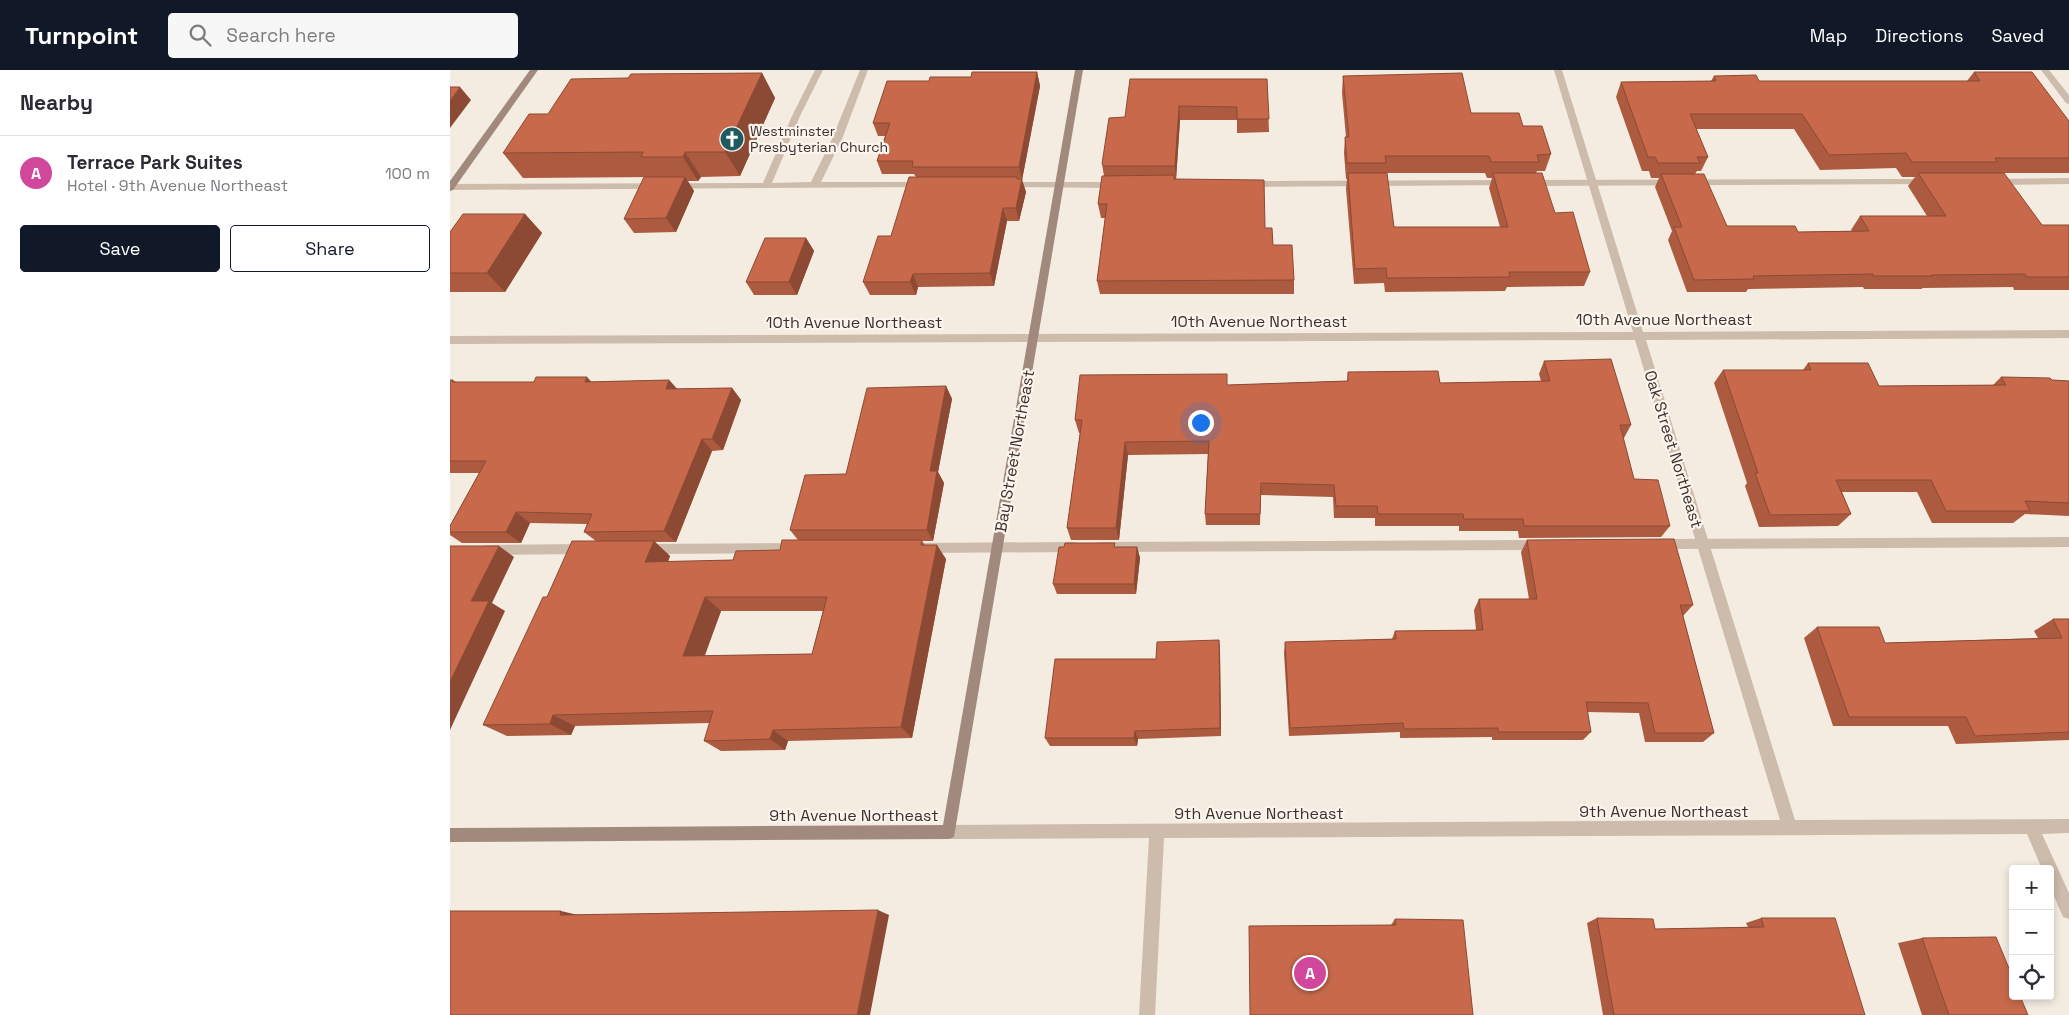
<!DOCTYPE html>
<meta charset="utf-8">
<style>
:root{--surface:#fff;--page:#f7f7f7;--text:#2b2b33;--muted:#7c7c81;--line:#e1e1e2;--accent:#111827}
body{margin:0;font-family:"Space Grotesk",sans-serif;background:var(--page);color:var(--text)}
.controls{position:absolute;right:15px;bottom:15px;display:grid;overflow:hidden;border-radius:5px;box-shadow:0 2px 8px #0003}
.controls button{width:45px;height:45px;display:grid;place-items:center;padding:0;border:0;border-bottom:1px solid var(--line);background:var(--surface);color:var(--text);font:25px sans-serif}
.you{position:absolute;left:750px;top:352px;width:18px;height:18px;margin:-12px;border:4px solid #fff;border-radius:50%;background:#1a73e8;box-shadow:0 0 0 8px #1a73e833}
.badge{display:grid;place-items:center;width:32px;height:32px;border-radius:50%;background:var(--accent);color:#fff;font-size:16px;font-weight:700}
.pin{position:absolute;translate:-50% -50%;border:2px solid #fff;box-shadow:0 1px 5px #0006}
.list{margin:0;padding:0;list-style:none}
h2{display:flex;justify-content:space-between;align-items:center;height:65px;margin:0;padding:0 20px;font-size:21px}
h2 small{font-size:16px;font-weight:400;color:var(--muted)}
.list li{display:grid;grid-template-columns:32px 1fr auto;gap:15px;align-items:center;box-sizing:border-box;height:75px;padding:0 20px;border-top:1px solid var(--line)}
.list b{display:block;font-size:19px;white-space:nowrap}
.list p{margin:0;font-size:16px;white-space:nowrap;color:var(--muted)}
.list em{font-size:16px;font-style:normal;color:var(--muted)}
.actions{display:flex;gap:10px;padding:15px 20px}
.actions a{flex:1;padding:11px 0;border:1px solid var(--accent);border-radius:5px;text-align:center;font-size:18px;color:var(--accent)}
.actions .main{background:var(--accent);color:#fff}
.icon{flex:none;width:28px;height:28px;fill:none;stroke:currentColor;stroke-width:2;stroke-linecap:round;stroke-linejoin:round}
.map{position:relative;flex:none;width:1619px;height:945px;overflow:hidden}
header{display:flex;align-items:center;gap:30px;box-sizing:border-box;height:70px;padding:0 25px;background:var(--accent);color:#fff}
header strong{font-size:24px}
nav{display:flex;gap:28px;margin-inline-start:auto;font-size:18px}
.search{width:350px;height:45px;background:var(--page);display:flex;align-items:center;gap:12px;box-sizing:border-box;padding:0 18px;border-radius:5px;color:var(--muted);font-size:19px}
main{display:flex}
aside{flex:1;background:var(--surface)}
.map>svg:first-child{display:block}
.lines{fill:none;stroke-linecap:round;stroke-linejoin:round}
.lane{fill:#cdbbac;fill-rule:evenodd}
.street{fill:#cdbbac;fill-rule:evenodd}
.secondary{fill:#a18a7d;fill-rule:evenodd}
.wall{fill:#ac5a40;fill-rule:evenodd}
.shaded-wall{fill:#8c4a34}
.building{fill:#c8694b;stroke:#8c4a34;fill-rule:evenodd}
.labels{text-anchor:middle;stroke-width:4.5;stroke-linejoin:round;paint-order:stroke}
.far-poi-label{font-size:14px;fill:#3b302b;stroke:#fbf5ee;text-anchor:start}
.street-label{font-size:16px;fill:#3b302b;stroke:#fbf5ee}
</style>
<header>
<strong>Turnpoint</strong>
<div class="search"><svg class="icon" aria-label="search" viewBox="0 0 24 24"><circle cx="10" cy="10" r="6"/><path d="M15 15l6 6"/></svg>Search here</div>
<nav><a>Map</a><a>Directions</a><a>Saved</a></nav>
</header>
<main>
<aside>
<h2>Nearby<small></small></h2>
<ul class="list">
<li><span class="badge" style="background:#d1479c">A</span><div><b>Terrace Park Suites</b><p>Hotel · 9th Avenue Northeast</p></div><em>100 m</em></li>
</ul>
<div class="actions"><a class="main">Save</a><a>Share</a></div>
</aside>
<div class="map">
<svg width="1619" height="945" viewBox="0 0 1619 945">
<rect width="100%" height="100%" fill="#f4ebe1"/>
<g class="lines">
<path class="lane" d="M 365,0 L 373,0 L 350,46 L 322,113 L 361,112 L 382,69 L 410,0 L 418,0 L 392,69 L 371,112 L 472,112 L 475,113 L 475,117 L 0,120 L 0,114 L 313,113 L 342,46 Z
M 1619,108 L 1619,114 L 1544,115 L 1539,112 L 1544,109 Z
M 1477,109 L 1482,112 L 1480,114 L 1079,116 L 1074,113 L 1079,110 Z
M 1057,110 L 1062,113 L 1060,115 L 799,117 L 794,114 L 799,111 Z
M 557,112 L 667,112 L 672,115 L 667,118 L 554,117 L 554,113 Z
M 1619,467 L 1619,477 L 1209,479 L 1205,478 L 1203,474 L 1205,470 L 1209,469 Z
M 1092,470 L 1096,471 L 1098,475 L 1096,479 L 1092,480 L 649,482 L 645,481 L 643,477 L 645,473 L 649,472 Z
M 624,472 L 628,473 L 630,477 L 628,481 L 624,482 L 472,483 L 468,482 L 466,478 L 468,474 L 472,473 Z
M 347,473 L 351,474 L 353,478 L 351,482 L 347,483 L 197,484 L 193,483 L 191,479 L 193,475 L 197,474 Z
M 134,474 L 138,475 L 140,479 L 138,483 L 134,484 L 37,485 L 33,484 L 31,480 L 33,476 L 37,475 Z"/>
<path class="street" d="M 1104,0 L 1112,0 L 1193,262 L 1619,260 L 1619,268 L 1196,270 L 1345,750 L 1619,749 L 1619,763 L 1592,764 L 1619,823 L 1619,849 L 1613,847 L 1600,817 L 1600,799 L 1592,799 L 1577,764 L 714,768 L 705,945 L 689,945 L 699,768 L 499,769 L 494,767 L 492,762 L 494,757 L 499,755 L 1330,750 L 1185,270 L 0,274 L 0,266 L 1183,262 Z
M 1591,0 L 1599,0 L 1619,25 L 1619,34 L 1616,33 Z"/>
<path class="secondary" d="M 80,0 L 88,0 L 3,120 L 0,121 L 0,111 Z
M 625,0 L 633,0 L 504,767 L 499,769 L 0,772 L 0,758 L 493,755 Z"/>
</g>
<path class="wall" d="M 587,2 L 590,16 L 572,110 L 576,122 L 569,151 L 557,151 L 544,216 L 468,217 L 466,225 L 420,225 L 413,212 L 441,166 L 466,107 L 464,104 L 432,104 L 427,91 L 435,66 L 428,66 L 423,53 L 479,11 Z
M 1524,2 L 1619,51 L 1619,103 L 1539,103 L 1592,155 L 1619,155 L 1619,220 L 1564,220 L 1563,217 L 1473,218 L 1471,219 L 1414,219 L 1413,217 L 1298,219 L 1296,222 L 1237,222 L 1218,170 L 1222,161 L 1205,117 L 1209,108 L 1201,108 L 1199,101 L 1192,101 L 1166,27 L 1171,12 L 1261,11 L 1264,6 L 1309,11 L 1517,11 ZM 1246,59 L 1344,59 L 1370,100 L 1446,98 L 1452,107 L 1465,107 L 1458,116 L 1477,146 L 1410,146 L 1401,160 L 1402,161 L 1348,162 L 1277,156 L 1245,104 L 1247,101 L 1251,101 L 1258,87 Z
M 312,3 L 325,28 L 290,106 L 251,107 L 248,111 L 238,111 L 244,121 L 226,162 L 184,163 L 174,149 L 205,107 L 73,108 L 53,83 L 98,44 L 178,8 Z
M 893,6 L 1021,43 L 1073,56 L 1101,84 L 1095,101 L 1087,101 L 1086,103 L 1105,143 L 1140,202 L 1134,216 L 1057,217 L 1055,221 L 935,222 L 934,213 L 904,214 L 896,119 L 897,109 L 896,109 L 894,83 L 895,67 L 896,67 L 892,23 ZM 935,103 L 1035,103 L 1037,108 L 1042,108 L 1039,118 L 1050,157 L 944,157 Z
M 817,9 L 819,62 L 787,63 L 787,50 L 730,50 L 726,109 L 815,158 L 823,175 L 844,210 L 844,224 L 650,224 L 647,211 L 655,148 L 651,148 L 648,134 L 654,106 L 652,94 L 675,47 Z
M 75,144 L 92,163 L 55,222 L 0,222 L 0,162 Z
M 356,168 L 364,181 L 347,225 L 304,225 L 296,212 Z
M 1094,291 L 1181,355 L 1174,368 L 1173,368 L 1184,409 L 1220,456 L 1211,467 L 1069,468 L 1068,461 L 1009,461 L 1009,456 L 925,456 L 925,448 L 884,448 L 883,427 L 811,425 L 810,455 L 756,455 L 755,444 L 758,384 L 678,385 L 669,470 L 621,470 L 617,458 L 630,363 L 629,363 L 625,350 L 777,315 L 897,311 L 898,302 L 990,313 L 1091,311 L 1089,304 Z
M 1358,293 L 1429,316 L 1543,315 L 1551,307 L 1619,311 L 1619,446 L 1575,444 L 1563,453 L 1482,453 L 1467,422 L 1392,422 L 1401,444 L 1388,456 L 1309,457 L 1295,416 L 1297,413 L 1264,313 L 1273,300 L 1353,300 Z
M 0,310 L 3,310 L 6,312 L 141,312 L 219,310 L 227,319 L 282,318 L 291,330 L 273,380 L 262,381 L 226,472 L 205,472 L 220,486 L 218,492 L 283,490 L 330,480 L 348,470 L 340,460 L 396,404 L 496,316 L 502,329 L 488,402 L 494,413 L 483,471 L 472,471 L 475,475 L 496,489 L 462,668 L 338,671 L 335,680 L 271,681 L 254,671 L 260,653 L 125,656 L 121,665 L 57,666 L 33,655 L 97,527 L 146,471 L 134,462 L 137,454 L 80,453 L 71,473 L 12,473 L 0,465 L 0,456 L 29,403 L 0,403 ZM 271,541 L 373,541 L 362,584 L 254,586 Z
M 1077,470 L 1243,535 L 1233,546 L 1264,663 L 1253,672 L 1195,672 L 1189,643 L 1137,642 L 1141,662 L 1133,670 L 1042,670 L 1042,667 L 950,668 L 950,662 L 839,666 L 834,583 L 835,572 L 942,569 L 945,561 L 1026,560 L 1024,540 L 1029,529 L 1079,529 L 1071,482 Z
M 666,477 L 687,477 L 690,488 L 686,524 L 607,524 L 603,514 Z
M 1603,549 L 1619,549 L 1619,670 L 1506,674 L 1498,656 L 1383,656 L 1354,568 L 1367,557 L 1435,573 L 1588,568 L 1584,561 Z
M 769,570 L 770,580 L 771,666 L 688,669 L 687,676 L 600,676 L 595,668 L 706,589 Z
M 1147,848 L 1205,859 L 1298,857 L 1296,853 L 1311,848 L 1415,945 L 1153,945 L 1137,853 Z
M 945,849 L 1023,945 L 941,855 Z
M 1472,868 L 1578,945 L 1472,945 L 1448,873 Z"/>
<path class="shaded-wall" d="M 587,2 L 590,16 L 572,110 L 576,122 L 569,151 L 566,138 L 567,109 L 567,107 L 570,118 L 572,109 L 569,97 Z
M 312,3 L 325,28 L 290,106 L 275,82 Z
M 10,17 L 21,30 L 0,58 L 0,31 Z
M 729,36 L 730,50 L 726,110 L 725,96 Z
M 235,82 L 251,107 L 248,111 L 233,87 Z
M 235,107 L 244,121 L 226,162 L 216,148 Z
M 553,138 L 557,151 L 544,216 L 540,203 Z
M 75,144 L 92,163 L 55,222 L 37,203 Z
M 356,168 L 364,181 L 347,225 L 339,212 Z
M 463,204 L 468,217 L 466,225 L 460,212 Z
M 137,307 L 149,320 L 135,312 Z
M 219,310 L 230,322 L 216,319 Z
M 496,316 L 502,329 L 488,402 L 494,413 L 483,471 L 477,460 L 480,401 Z
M 282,318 L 291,330 L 273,380 L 262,369 Z
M 252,369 L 262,381 L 226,472 L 214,461 Z
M 675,372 L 678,385 L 669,470 L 666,458 Z
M 66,442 L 80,453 L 71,473 L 56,462 Z
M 204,471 L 220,486 L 212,506 L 195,492 Z
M 487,475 L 496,489 L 462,668 L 451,657 Z
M 49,476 L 64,487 L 42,533 L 55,541 L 0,660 L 0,612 L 21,531 Z
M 687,477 L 690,488 L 686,524 L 684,514 Z
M 255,527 L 271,541 L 250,599 L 233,586 Z
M 769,570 L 770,580 L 771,666 L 770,658 Z
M 103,645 L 125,656 L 121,665 L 100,654 Z
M 323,660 L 338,671 L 335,680 L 320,669 Z
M 685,661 L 688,669 L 687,676 L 684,668 Z
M 428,840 L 439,845 L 420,945 L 407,945 Z
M 111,841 L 132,846 L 110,845 Z"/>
<path class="building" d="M 522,2 L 587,2 L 569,97 L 462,97 L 463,91 L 427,91 L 440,53 L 423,53 L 437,11 L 479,11 L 480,7 L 521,7 Z
M 1524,2 L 1582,2 L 1619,51 L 1619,88 L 1545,88 L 1547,92 L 1462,92 L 1456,83 L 1379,85 L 1352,44 L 1240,44 L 1258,87 L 1247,87 L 1250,93 L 1208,93 L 1205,87 L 1198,87 L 1171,12 L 1266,11 L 1264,6 L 1306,5 L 1309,11 L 1530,11 Z
M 312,3 L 275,82 L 235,82 L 233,87 L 191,87 L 193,82 L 53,83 L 79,44 L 98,44 L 121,9 L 178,8 L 181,4 Z
M 1012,3 L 1021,43 L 1069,43 L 1073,56 L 1092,56 L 1101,84 L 1087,85 L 1089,92 L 1041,92 L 1039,86 L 935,86 L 936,93 L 897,93 L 895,67 L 899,67 L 893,6 Z
M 680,9 L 817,9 L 819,49 L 787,49 L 787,37 L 729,36 L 725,96 L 654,96 L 652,94 L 659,48 L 675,47 Z
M 0,17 L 10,17 L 0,31 Z
M 898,103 L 937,103 L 944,157 L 1058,157 L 1043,103 L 1092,103 L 1105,143 L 1123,142 L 1140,202 L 1059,202 L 1060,207 L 937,208 L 936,198 L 905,199 Z
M 1468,103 L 1554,103 L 1592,155 L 1619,155 L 1619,207 L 1577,207 L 1575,204 L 1481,205 L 1482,206 L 1423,206 L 1423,204 L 1303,206 L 1304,209 L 1244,210 L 1224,157 L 1232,157 L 1211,104 L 1254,104 L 1277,156 L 1345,156 L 1348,162 L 1419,161 L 1410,146 L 1496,146 Z
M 724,105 L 724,109 L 814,110 L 815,158 L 822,158 L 823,175 L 842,175 L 844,210 L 647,211 L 657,134 L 648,134 L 652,106 Z
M 194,107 L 235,107 L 216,148 L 174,149 Z
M 459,107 L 567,107 L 567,109 L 572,109 L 566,138 L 553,138 L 540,203 L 463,204 L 460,212 L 413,212 L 428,166 L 441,166 Z
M 13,144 L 75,144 L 37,203 L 0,203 L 0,162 Z
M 315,168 L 356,168 L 339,212 L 296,212 Z
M 1161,289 L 1181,355 L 1170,355 L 1184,409 L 1208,410 L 1220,456 L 1074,456 L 1073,449 L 1014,449 L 1013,444 L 928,444 L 927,436 L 886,436 L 884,415 L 811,413 L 810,444 L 755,444 L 759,371 L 675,372 L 666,458 L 617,458 L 632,350 L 625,350 L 630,305 L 777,304 L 777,315 L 898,311 L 898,302 L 988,301 L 990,313 L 1100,311 L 1094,291 Z
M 1358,293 L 1418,293 L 1429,316 L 1556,315 L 1551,307 L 1600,308 L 1602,310 L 1619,311 L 1619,433 L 1575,431 L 1580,441 L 1496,441 L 1481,410 L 1386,410 L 1401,444 L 1320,445 L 1305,403 L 1308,403 L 1273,300 L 1361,300 Z
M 86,307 L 137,307 L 135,312 L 219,310 L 216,319 L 282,318 L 262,369 L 252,369 L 214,461 L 134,462 L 142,444 L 66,442 L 56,462 L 0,462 L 0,456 L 36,391 L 0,391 L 0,310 L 3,310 L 2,312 L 84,312 Z
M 496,316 L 480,401 L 487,401 L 477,460 L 340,460 L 355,405 L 396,404 L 417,318 Z
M 1224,469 L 1243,535 L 1230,535 L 1264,663 L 1205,663 L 1198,633 L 1136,632 L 1141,662 L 1048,662 L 1048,658 L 954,659 L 953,653 L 840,658 L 835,572 L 946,569 L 945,561 L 1033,560 L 1029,529 L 1087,529 L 1077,470 Z
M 332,470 L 472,470 L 471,475 L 487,475 L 451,657 L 323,660 L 320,669 L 254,671 L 263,641 L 103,645 L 100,654 L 33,655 L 93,527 L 97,527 L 122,471 L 204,471 L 195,492 L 283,490 L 286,481 L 330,480 ZM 255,527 L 377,527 L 362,584 L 233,586 Z
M 615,473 L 665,473 L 664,477 L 687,477 L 684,514 L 603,514 L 609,477 L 614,477 Z
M 0,476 L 49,476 L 21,531 L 39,531 L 0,612 Z
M 1603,549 L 1619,549 L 1619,662 L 1525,666 L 1516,647 L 1399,647 L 1367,557 L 1429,557 L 1435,573 L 1612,568 Z
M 769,570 L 770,658 L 685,661 L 684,668 L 595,668 L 605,589 L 706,589 L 707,572 Z
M 428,840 L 407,945 L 0,945 L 0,841 L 111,841 L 110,845 Z
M 1147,848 L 1203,849 L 1205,859 L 1314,857 L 1311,848 L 1385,848 L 1415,945 L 1164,945 Z
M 945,849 L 1013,850 L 1023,945 L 800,945 L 799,856 L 946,855 Z
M 1546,867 L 1563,908 L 1563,926 L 1570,926 L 1578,945 L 1499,945 L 1472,868 Z"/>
<defs>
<symbol id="church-disc" viewBox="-11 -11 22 22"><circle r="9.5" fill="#1f5a5e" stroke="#fbf5ee"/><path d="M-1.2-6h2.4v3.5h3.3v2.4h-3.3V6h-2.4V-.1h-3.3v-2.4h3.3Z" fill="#fff"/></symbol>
</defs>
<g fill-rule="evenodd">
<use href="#church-disc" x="268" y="55" width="28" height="28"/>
</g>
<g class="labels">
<g class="far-poi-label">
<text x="300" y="66">Westminster<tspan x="300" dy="16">Presbyterian Church</tspan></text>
</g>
<g class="street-label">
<text x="1214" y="255">10th Avenue Northeast</text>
<text x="809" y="257">10th Avenue Northeast</text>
<text x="404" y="258">10th Avenue Northeast</text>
<text transform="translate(1224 379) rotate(73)" y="6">Oak Street Northeast</text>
<text transform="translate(564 381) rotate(-80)" y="6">Bay Street Northeast</text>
<text x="1214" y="747">9th Avenue Northeast</text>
<text x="809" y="749">9th Avenue Northeast</text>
<text x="404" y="751">9th Avenue Northeast</text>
</g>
</g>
</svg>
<div class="controls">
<button>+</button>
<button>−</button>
<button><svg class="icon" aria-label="locate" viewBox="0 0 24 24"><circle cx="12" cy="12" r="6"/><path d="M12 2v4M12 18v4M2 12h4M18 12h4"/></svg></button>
</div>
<div class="you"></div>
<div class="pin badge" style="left:860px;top:903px;background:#d1479c">A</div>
</div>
</main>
